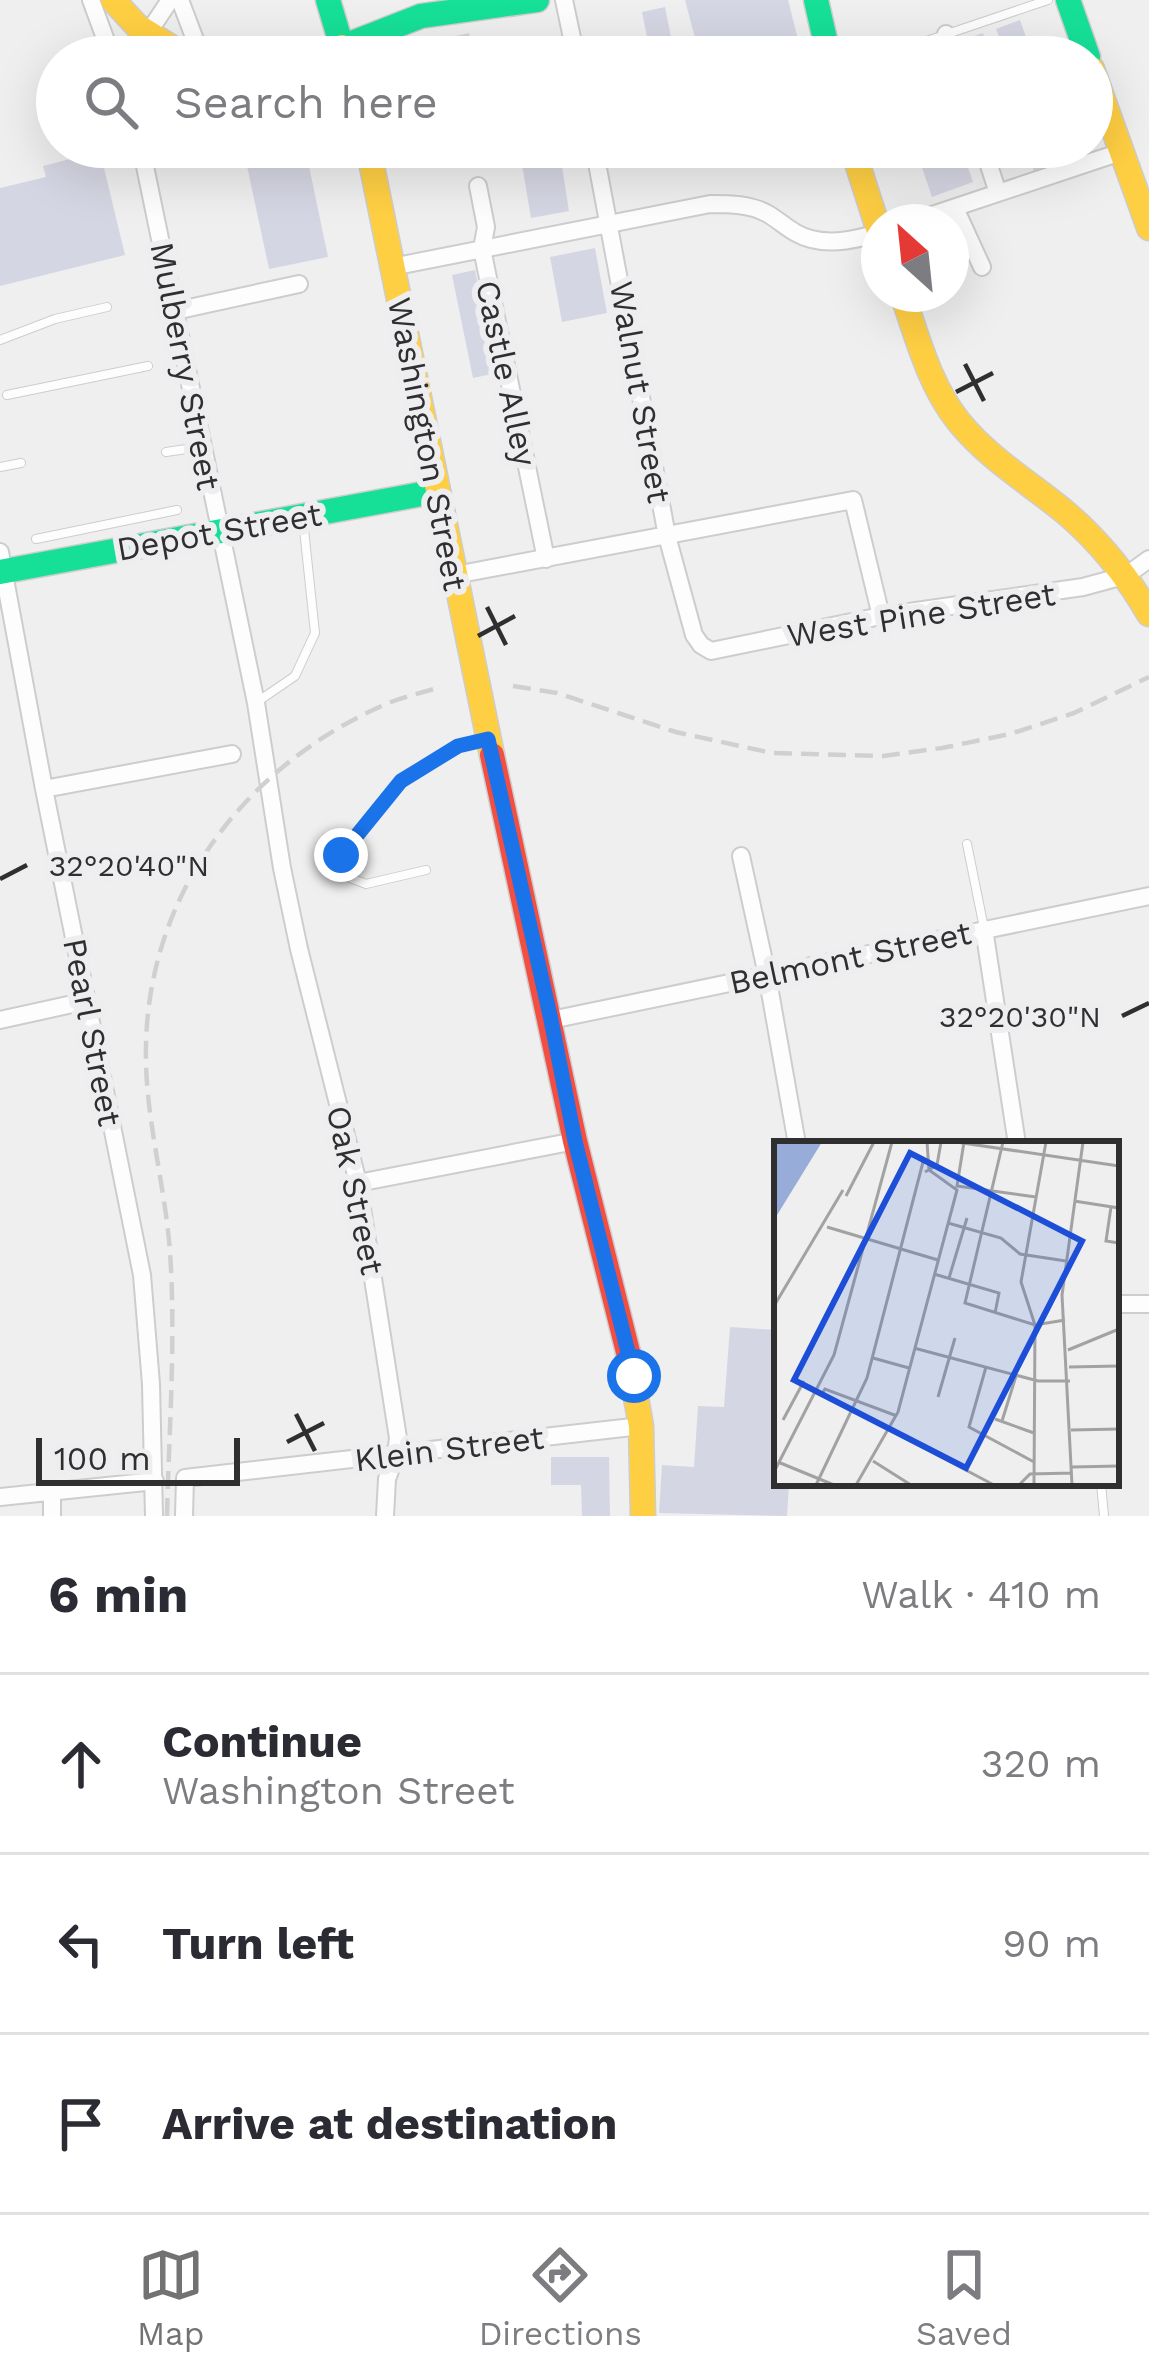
<!DOCTYPE html>
<meta charset="utf-8">
<style>
:root{--surface:#fff;--page:#f7f7f7;--text:#2b2b33;--muted:#7c7c81;--line:#e1e1e2;--accent:#727273}
body{margin:0;font-family:"Work Sans",sans-serif;background:var(--page);color:var(--text)}
.compass{position:absolute;left:861px;top:204px;width:108px;height:108px;border-radius:50%;background:var(--surface);box-shadow:0 12px 48px #0002;rotate:333deg}
.scale{position:absolute;left:36px;bottom:30px;width:204px;box-sizing:border-box;padding-left:12px;border:6px solid #2f2f30;border-top:0;font-size:33px;line-height:42px;white-space:nowrap;color:#2f2f30;-webkit-text-stroke:9px #eeeef0;paint-order:stroke}
.stop{position:absolute;width:36px;height:36px;margin:-27px;border:9px solid #1a73e8;border-radius:50%;background:#fff}
.stop.end{background:#1a73e8;border-color:#fff;box-shadow:0 3px 12px #0008}
.list{margin:0;padding:0;list-style:none}
h2{display:flex;justify-content:space-between;align-items:center;height:156px;margin:0;padding:0 48px;font-size:51px}
h2 small{font-size:39px;font-weight:400;color:var(--muted)}
.list li{display:grid;grid-template-columns:78px 1fr auto;gap:36px;align-items:center;box-sizing:border-box;height:180px;padding:0 48px;border-top:3px solid var(--line)}
.list b{display:block;font-size:45px;white-space:nowrap}
.list p{margin:0;font-size:39px;white-space:nowrap;color:var(--muted)}
.list em{font-size:39px;font-style:normal;color:var(--muted)}
.icon{flex:none;width:66px;height:66px;fill:none;stroke:currentColor;stroke-width:2;stroke-linecap:round;stroke-linejoin:round}
.map{position:relative;flex:none;width:1149px;height:1516px;overflow:hidden}
.search{position:absolute;background:var(--surface);box-shadow:0 12px 48px #0002;left:36px;right:36px;top:36px;height:132px;display:flex;align-items:center;gap:30px;box-sizing:border-box;padding:0 42px;border-radius:66px;color:var(--muted);font-size:45px}
.sheet{height:696px;background:var(--surface)}
nav{display:flex;justify-content:space-around;align-items:center;box-sizing:border-box;height:168px;border-top:3px solid var(--line);background:var(--surface);font-size:33px;color:var(--muted)}
nav a{display:grid;justify-items:center;gap:6px}
nav .on{color:var(--accent)}
.map>svg:first-child{display:block}
.building{fill:#d5d6e3}
.lines{fill:none;stroke-linecap:round;stroke-linejoin:round}
.lane-casing{stroke:#cdcdcd;stroke-width:10}
.street-casing{stroke:#cdcdcd;stroke-width:20}
.fast-casing{stroke:#cdcdcd;stroke-width:27}
.slow-casing{stroke:#cdcdcd;stroke-width:27}
.jam-casing{stroke:#cdcdcd;stroke-width:27}
.lane{stroke:#fdfdfd;stroke-width:8}
.street{stroke:#fdfdfd;stroke-width:16}
.fast{stroke:#16e098;stroke-width:24}
.slow{stroke:#ffcf43;stroke-width:24}
.jam{stroke:#f24e42;stroke-width:24}
.rail{stroke:#d0d0d0;stroke-width:4.5;stroke-dasharray:18 9;stroke-linecap:butt}
.route{stroke:#1a73e8;stroke-width:15}
.ticks{fill:none;stroke:#2f2f30;stroke-width:4.5}
.labels{text-anchor:middle;stroke-width:12;stroke-linejoin:round;paint-order:stroke}
.street-label{font-size:33px;fill:#2f2f30;stroke:#eeeef0}
.inset-road{fill:none;stroke:#a2a2a3;stroke-width:3}
.view{fill:#1d4ed8;fill-opacity:0.15;stroke:#1d4ed8;stroke-width:6}
.inset-edge{fill:none;stroke:#2f2f30;stroke-width:6}
.ticks-label{font-size:30px;text-anchor:middle;fill:#2f2f30;stroke:#eeeef0;stroke-width:12;stroke-linejoin:round;paint-order:stroke}
</style>
<div class="map">
<svg width="1149" height="1516" viewBox="0 0 1149 1516">
<rect width="100%" height="100%" fill="#efefef"/>
<path class="building" d="M 685,0 L 788,0 L 799,43 L 746,57 L 700,57 Z
M 665,7 L 675,57 L 608,57 L 608,55 L 649,47 L 642,12 Z
M 1020,20 L 1033,57 L 993,57 L 1005,52 L 996,29 Z
M 469,33 L 474,57 L 431,57 L 427,42 Z
M 983,33 L 991,57 L 962,57 L 957,42 Z
M 397,48 L 412,57 L 366,57 L 365,55 Z
M 99,147 L 125,255 L 0,286 L 0,188 L 46,177 L 43,166 L 70,159 L 68,155 Z
M 243,147 L 305,147 L 328,257 L 269,269 Z
M 519,147 L 559,147 L 569,211 L 531,218 Z
M 915,147 L 961,147 L 973,182 L 932,197 Z
M 1026,147 L 1075,147 L 1078,155 L 1046,166 L 1047,171 L 1035,175 Z
M 595,248 L 607,313 L 562,322 L 550,257 Z
M 475,270 L 497,373 L 473,378 L 452,275 Z
M 730,1327 L 777,1330 L 777,1483 L 789,1483 L 787,1516 L 659,1513 L 662,1465 L 694,1467 L 698,1406 L 724,1407 Z
M 551,1457 L 609,1457 L 610,1516 L 582,1516 L 581,1485 L 551,1485 Z"/>
<g class="lines">
<defs>
<path id="lane" d="M 879,57 L 1048,0
M 0,340 L 55,319 L 107,307
M 7,395 L 148,366
M 166,452 L 200,447
M 0,467 L 21,463
M 36,539 L 177,510
M 257,702 L 295,676 L 315,633 L 303,520
M 967,844 L 984,928
M 426,870 L 366,884 L 345,876 L 341,855 C 382,801 414,757 483,740
M 1101,1483 L 1104,1516"/>
<path id="street" d="M 91,0 L 112,57
M 180,0 L 194,37 L 193,57
M 564,0 L 576,57
M 946,34 L 954,57
M 132,57 L 170,0
M 141,147 L 256,703 L 282,868 L 299,949 L 358,1183 L 398,1438 L 396,1454 L 387,1479 L 385,1516
M 594,147 L 667,536 L 694,635 L 701,645 L 711,651 L 881,616 L 1083,587 L 1127,575 L 1149,559
M 983,147 L 998,193
M 478,186 L 486,227 L 482,249 L 546,559
M 955,208 L 982,267
M 911,222 L 1121,152
M 392,267 L 710,204 C 730,204 751,204 768,214 C 783,223 794,235 811,239 C 834,245 857,239 879,233
M 175,311 L 299,284
M 0,552 L 44,789 L 142,1275 L 151,1384 L 154,1516
M 455,575 L 853,500 L 881,616
M 44,789 L 232,754
M 741,856 L 767,975 L 797,1144
M 984,929 L 1017,1144
M 0,1020 L 86,1001
M 551,1020 L 1149,896
M 358,1183 L 575,1141
M 1116,1304 L 1149,1304
M 0,1497 L 155,1481
M 52,1516 L 52,1493
M 184,1516 L 185,1478 L 641,1426"/>
<path id="fast" d="M 328,0 L 342,47 L 421,16 L 537,0
M 816,0 L 829,57
M 1068,0 L 1088,57
M 0,572 L 438,491"/>
<path id="slow" d="M 113,0 L 137,26 L 187,57
M 318,57 L 342,47 L 346,57
M 1092,69 L 1149,228
M 368,147 L 492,755
M 852,147 L 879,231
M 902,294 C 918,338 929,385 959,422 C 989,459 1030,483 1066,513 C 1100,542 1127,576 1149,614
M 628,1352 L 641,1426 L 643,1516"/>
<path id="jam" d="M 492,755 L 575,1141 L 628,1352"/>
</defs>
<use href="#lane" class="lane-casing"/>
<use href="#street" class="street-casing"/>
<use href="#fast" class="fast-casing"/>
<use href="#slow" class="slow-casing"/>
<use href="#jam" class="jam-casing"/>
<use href="#lane" class="lane"/>
<use href="#street" class="street"/>
<use href="#fast" class="fast"/>
<use href="#slow" class="slow"/>
<use href="#jam" class="jam"/>
<path class="rail" d="M 513,686 L 557,693 L 676,732 L 772,753 L 883,756 L 942,748 L 1010,734 L 1074,713 L 1149,677
M 167,1516 C 169,1428 176,1340 170,1252 C 165,1183 144,1114 146,1045 C 149,890 249,761 391,702 C 404,697 420,693 434,689"/>
</g>
<g class="lines">
<path class="route" d="M 341,855 L 401,781 L 458,746 L 488,739 L 551,1020 L 575,1141 L 634,1376"/>
</g>
<path class="ticks" d="M 965,364 L 984,401M 956,392 L 993,373M 487,607 L 506,645M 478,636 L 515,616M 0,879 L 27,865M 1122,1016 L 1149,1003M 296,1414 L 315,1451M 287,1442 L 324,1423"/>
<g class="labels">
<g class="street-label">
<text transform="translate(186 366) rotate(79)" y="12">Mulberry Street</text>
<text transform="translate(507 373) rotate(78)" y="12">Castle Alley</text>
<text transform="translate(641 392) rotate(80)" y="12">Walnut Street</text>
<text transform="translate(428 444) rotate(79)" y="12">Washington Street</text>
<text transform="translate(219 531) rotate(-10)" y="12">Depot Street</text>
<text transform="translate(921 614) rotate(-9)" y="12">West Pine Street</text>
<text transform="translate(850 957) rotate(-12)" y="12">Belmont Street</text>
<text transform="translate(93 1032) rotate(79)" y="12">Pearl Street</text>
<text transform="translate(356 1190) rotate(78)" y="12">Oak Street</text>
<text transform="translate(449 1448) rotate(-7)" y="12">Klein Street</text>
</g>
</g>
<g transform="translate(774 1141)">
<rect width="345" height="345" fill="#efefef"/>
<path d="M 0,1 L 48,1 L 0,79 Z" fill="#97acd8"/>
<path class="inset-road" d="M 182,1 L 345,25M 190,1 L 183,45 L 262,56M 229,1 L 191,162 L 261,184 L 291,179M 151,31 L 163,24 L 167,1M 72,55 L 100,1M 300,60 L 345,67M 337,66 L 332,100 L 345,102M 174,82 L 227,97 L 246,113 L 292,120M 53,86 L 164,119M 160,133 L 225,152 L 221,172M 175,137 L 193,77M 0,165 L 69,49M 140,207 L 264,240 L 296,240M 294,209 L 345,188M 99,217 L 135,227M 212,226 L 195,286 L 260,321M 295,226 L 345,225M 47,254 L 51,248 L 123,275M 164,256 L 181,197M 221,278 L 260,292M 9,279 L 30,240M 228,280 L 242,235M 116,289 L 220,344M 297,289 L 345,288M 99,320 L 137,344M 4,321 L 60,344M 298,326 L 345,325M 2,327 L 60,214 L 118,1M 42,344 L 93,237 L 149,21M 82,344 L 124,271 L 183,49 L 155,29 L 153,1M 245,344 L 256,333 L 298,332M 260,344 L 261,184 L 247,141 L 272,1M 298,344 L 288,154 L 309,1"/>
<path class="view" d="M 136,12 L 308,100 L 192,327 L 20,239 Z"/>
<rect width="345" height="345" class="inset-edge"/>
</g>
<g class="ticks-label">
<text x="129" y="876">32°20'40"N</text>
<text x="1020" y="1027">32°20'30"N</text>
</g>
</svg>
<svg class="compass" viewBox="-18 -18 36 36"><path d="M0-13l5 13h-10z" fill="#e53935"/><path d="M0 13l5-13h-10z" fill="#7c7c81"/></svg>
<div class="scale">100 m</div>
<div class="stop" style="left:634px;top:1376px"></div>
<div class="stop end" style="left:341px;top:855px"></div>
<div class="search"><svg class="icon" aria-label="search" viewBox="0 0 24 24"><circle cx="10" cy="10" r="6"/><path d="M15 15l6 6"/></svg>Search here</div>
</div>
<section class="sheet">
<h2>6 min<small>Walk · 410 m</small></h2>
<ul class="list">
<li><svg class="icon" aria-label="ahead" viewBox="0 0 24 24"><path d="M12 20V5M6 11l6-6 6 6"/></svg><div><b>Continue</b><p>Washington Street</p></div><em>320 m</em></li>
<li><svg class="icon" aria-label="left" viewBox="0 0 24 24"><path d="M17 20v-9H6M10 6l-5 5 5 5"/></svg><div><b>Turn left</b></div><em>90 m</em></li>
<li><svg class="icon" aria-label="arrive" viewBox="0 0 24 24"><path d="M6 21V4h12l-3 4 3 4H6"/></svg><div><b>Arrive at destination</b></div></li>
</ul>
</section>
<nav>
<a class="on"><svg class="icon" aria-label="map" viewBox="0 0 24 24"><path d="M3 6l6-2 6 2 6-2v14l-6 2-6-2-6 2zM9 4v14M15 6v14"/></svg>Map</a>
<a><svg class="icon" aria-label="directions" viewBox="0 0 24 24"><path d="M12 3l9 9-9 9-9-9zM9 14v-3h6M13 9l2 2-2 2"/></svg>Directions</a>
<a><svg class="icon" aria-label="saved" viewBox="0 0 24 24"><path d="M7 4h10v16l-5-4-5 4z"/></svg>Saved</a>
</nav>
